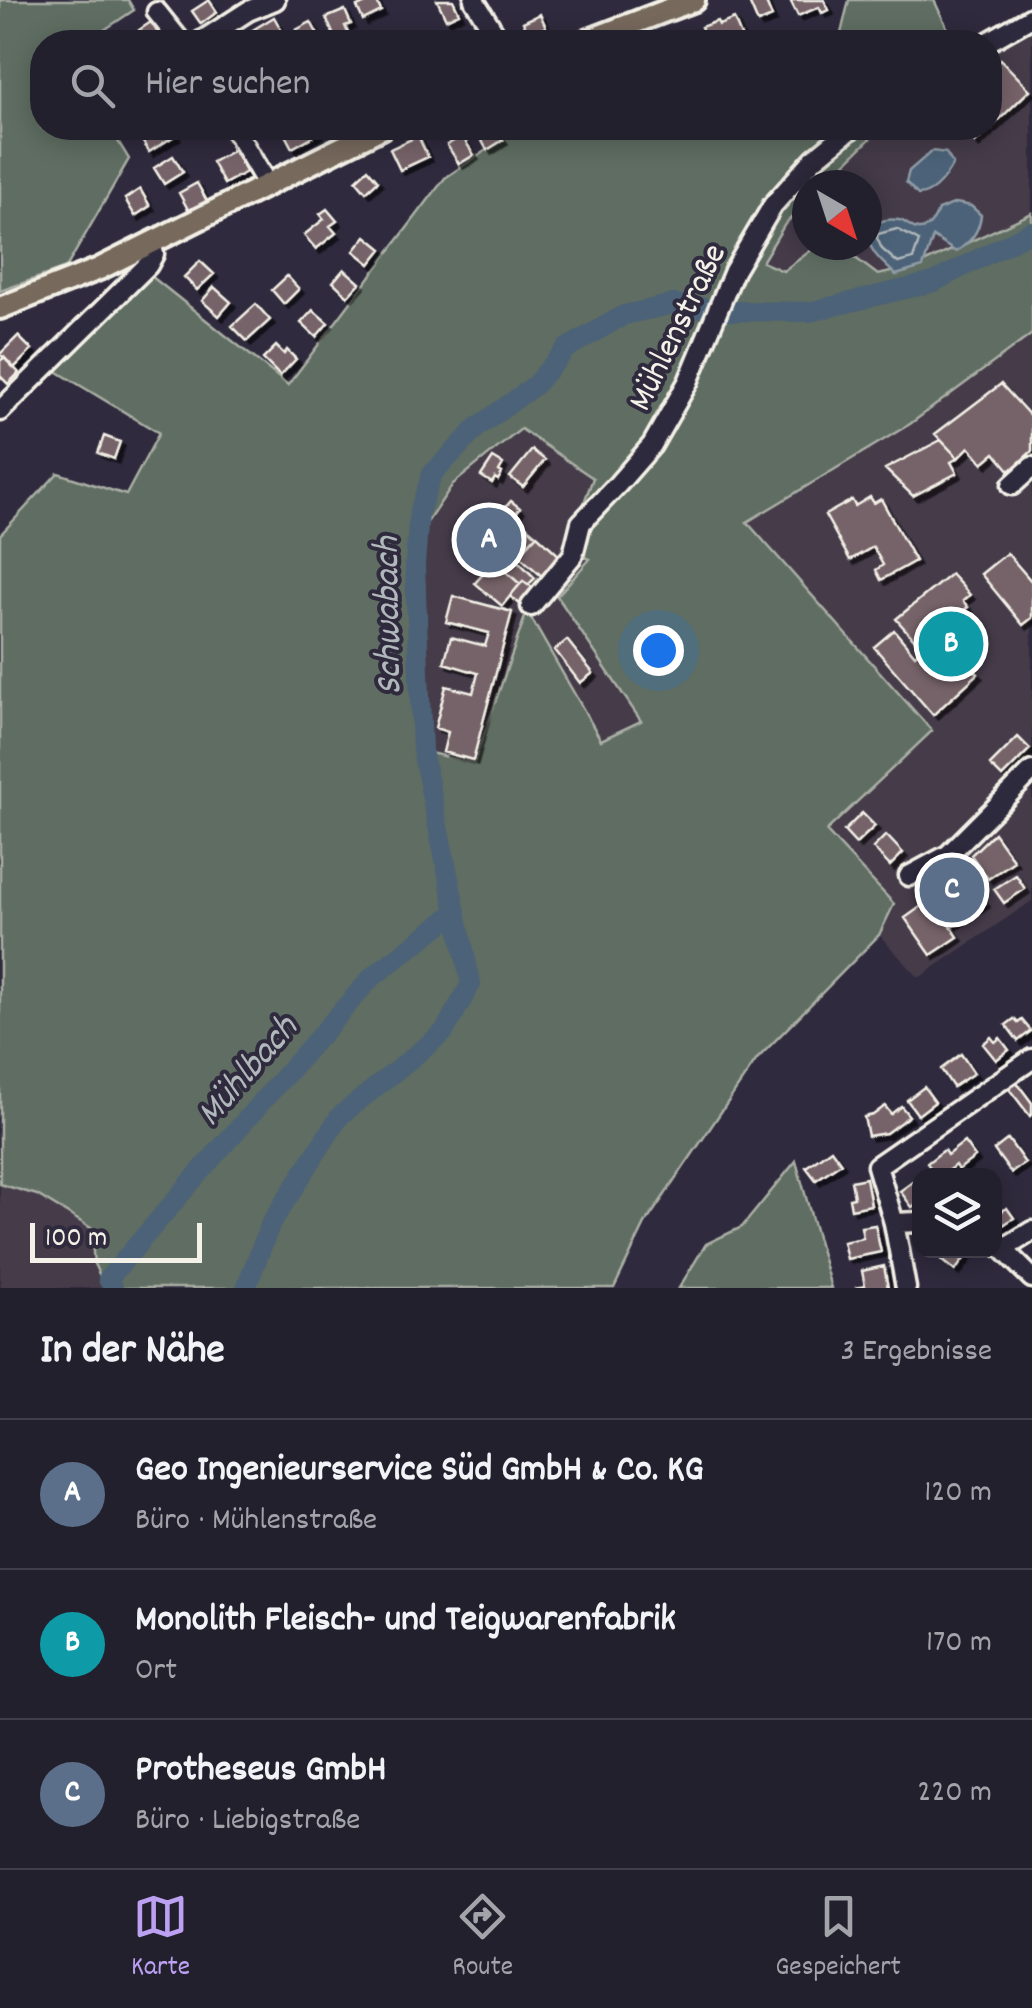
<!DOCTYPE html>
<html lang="de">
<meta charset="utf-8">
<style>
:root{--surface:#23202e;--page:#2f2d3a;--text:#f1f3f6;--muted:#a3a3aa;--line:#403e4a;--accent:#bca0f2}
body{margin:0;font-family:Dekko,sans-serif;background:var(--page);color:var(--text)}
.controls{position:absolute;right:30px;bottom:30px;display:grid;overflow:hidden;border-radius:20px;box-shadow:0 5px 25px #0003}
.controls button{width:90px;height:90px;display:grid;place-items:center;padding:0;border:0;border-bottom:2px solid var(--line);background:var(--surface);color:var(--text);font:50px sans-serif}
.compass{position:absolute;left:792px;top:170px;width:90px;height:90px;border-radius:50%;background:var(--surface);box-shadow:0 5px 25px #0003;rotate:141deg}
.scale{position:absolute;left:30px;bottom:25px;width:172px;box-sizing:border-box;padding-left:10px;border:5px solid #f4f1e8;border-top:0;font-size:28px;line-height:35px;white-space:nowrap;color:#f4f1e8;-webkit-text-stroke:8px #2f2a3d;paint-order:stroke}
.you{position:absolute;left:658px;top:650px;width:35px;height:35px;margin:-25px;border:8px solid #fff;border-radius:50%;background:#1a73e8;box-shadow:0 0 0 15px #1a73e833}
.badge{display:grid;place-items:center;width:65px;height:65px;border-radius:50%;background:var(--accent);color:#fff;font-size:32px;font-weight:700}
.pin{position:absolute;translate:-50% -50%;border:5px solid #fff;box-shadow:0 2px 10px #0006}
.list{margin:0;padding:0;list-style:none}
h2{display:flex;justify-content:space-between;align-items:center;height:130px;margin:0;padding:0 40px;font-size:42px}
h2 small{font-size:32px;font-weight:400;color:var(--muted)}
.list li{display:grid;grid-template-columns:65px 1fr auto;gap:30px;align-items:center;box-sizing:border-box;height:150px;padding:0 40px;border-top:2px solid var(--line)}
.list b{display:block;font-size:38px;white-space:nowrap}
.list p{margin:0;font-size:32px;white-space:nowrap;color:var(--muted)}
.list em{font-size:32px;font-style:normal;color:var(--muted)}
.icon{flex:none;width:55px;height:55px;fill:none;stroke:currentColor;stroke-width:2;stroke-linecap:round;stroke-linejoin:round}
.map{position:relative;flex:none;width:1032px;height:1288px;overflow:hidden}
.search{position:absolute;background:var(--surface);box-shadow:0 5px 25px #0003;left:30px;right:30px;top:30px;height:110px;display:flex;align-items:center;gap:25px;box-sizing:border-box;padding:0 35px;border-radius:40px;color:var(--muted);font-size:38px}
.sheet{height:580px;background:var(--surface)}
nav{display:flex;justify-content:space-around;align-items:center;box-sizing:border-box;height:140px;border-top:2px solid var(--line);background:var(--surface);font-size:28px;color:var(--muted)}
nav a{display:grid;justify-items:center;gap:5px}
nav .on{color:var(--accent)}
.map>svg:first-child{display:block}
.built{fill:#443b4a}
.green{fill:#5f6d62;stroke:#aaafa5;stroke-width:2.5;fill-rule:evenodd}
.water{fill:#4c6278;stroke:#8f9ba5;stroke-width:2.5}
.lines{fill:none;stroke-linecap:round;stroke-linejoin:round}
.shore{stroke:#b1b8bb;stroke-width:2.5}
.river{stroke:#4c6278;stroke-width:20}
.building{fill:#766369;stroke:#f4f1e8;stroke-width:2.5;filter:url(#shadow)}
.minor-casing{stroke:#f4f1e8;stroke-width:25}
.major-casing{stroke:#f4f1e8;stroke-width:28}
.minor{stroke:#2f2a3d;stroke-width:18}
.major{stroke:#77695c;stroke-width:20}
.labels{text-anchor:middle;stroke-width:8;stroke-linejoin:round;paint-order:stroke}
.street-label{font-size:35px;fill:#f4f1e8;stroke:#2f2a3d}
.water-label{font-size:38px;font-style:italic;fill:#b1b8bb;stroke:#2f2a3d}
</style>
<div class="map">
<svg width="1032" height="1288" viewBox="0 0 1032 1288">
<defs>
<filter id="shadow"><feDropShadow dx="4.5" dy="4.5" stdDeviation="0" flood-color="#0009"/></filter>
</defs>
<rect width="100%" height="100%" fill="#2f2a3d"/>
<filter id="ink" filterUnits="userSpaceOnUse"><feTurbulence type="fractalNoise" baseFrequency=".01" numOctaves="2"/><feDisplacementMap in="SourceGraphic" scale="20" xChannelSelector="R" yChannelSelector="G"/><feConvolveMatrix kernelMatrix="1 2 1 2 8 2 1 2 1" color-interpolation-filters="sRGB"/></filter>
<g filter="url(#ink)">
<path class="built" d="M 1032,18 L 1032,213 L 917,266 L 878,275 L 842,248 L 817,246 L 783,271 L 762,263 L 785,224 L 807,202 L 807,245 L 867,245 L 867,185 L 823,185 L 872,136 L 866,131 L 870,128 L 990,128 L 990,42 Z
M 1032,334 L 1032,901 L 919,978 L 879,935 L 894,904 L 825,831 L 932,730 L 747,522 L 910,424 Z
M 521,429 L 593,478 L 568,549 L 591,559 L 558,596 L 642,721 L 602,740 L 474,764 L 429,753 L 422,530 L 453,484 Z
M 0,1184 L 37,1195 L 91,1228 L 94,1264 L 106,1288 L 0,1288 Z"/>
<path class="green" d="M 0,0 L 128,0 L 134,10 L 104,30 L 112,42 L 42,42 L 42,128 L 110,128 L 129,159 L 66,268 L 0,291 Z
M 849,0 L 934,0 L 954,42 L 839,42 Z
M 519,128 L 870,128 L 866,131 L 873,136 L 823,185 L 807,185 L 807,202 L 785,224 L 762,262 L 783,271 L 817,246 L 842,248 L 878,275 L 917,266 L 1032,213 L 1032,334 L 910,424 L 747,522 L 932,731 L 826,831 L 894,904 L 879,935 L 757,1059 L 645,1224 L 614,1288 L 106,1288 L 94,1264 L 91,1228 L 37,1195 L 0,1184 L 0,535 L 58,473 L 126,495 L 159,433 L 53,369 L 151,276 L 288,385 L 445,178 ZM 521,429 L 593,478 L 567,549 L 590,559 L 557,596 L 641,721 L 601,740 L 527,611 L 474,763 L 430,753 L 422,530 L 453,484 Z
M 796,1161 L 831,1288 L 679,1288 L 706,1244 L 742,1227 Z"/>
<path class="water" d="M 932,151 L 946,153 L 953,164 C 946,177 935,194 918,195 L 906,182 L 909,171 Z
M 956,203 L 971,206 L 981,215 C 979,233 970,242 956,252 L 933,237 L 923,267 L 896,275 C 881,261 867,251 867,228 C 876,222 888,218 899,220 C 905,221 909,226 914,228 C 927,233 935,219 938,210 Z"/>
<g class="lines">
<path class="shore" d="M 897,229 L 919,241 L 913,259 L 898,263 L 882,249 L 877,238 L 878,234 Z"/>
<path class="river" d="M 113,1288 L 108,1279 L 192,1181 L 371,978 L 456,912
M 246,1288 L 270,1225 L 340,1116 L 444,1032 L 471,984 L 422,750 L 415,565 L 419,512 L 432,474 L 478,427 L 535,385 L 567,348 L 624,315 L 674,304 L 727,311 L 809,312 L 934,282 L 1032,231"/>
</g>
<path class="building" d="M 209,0 L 217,12 L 201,24 L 192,11 Z
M 372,0 L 376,0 L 381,11 L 363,20 L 357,7 Z
M 437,0 L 453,0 L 459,13 L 446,19 Z
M 754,0 L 765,0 L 772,17 L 758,23 L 749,2 Z
M 790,0 L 824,0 L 829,10 L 822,13 L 819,7 L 798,16 Z
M 345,10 L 351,24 L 345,26 L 349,35 L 336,40 L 326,18 Z
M 540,14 L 546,27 L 528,35 L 523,22 Z
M 274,17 L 283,33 L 268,42 L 247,42 L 243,36 Z
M 734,19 L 743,41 L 708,42 L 701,27 L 717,21 L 719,25 Z
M 151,22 L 163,41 L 160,42 L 147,42 L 139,30 Z
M 311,22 L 318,35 L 303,42 L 296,30 Z
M 1000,59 L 1030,90 L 975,143 L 961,128 L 990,128 L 990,69 Z
M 148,128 L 171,128 L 176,135 L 149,152 L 138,134 Z
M 284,128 L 317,128 L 319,133 L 292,148 L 282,129 Z
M 480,128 L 496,128 L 503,140 L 487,150 L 476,130 Z
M 418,136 L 428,157 L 400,170 L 390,149 Z
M 462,136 L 474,155 L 459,164 L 447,145 Z
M 234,150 L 246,172 L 224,184 L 212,162 Z
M 173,156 L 183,172 L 164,184 L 154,168 Z
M 368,169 L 378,181 L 366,192 L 356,180 Z
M 197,183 L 208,203 L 190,213 L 179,193 Z
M 140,189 L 150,206 L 135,216 L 125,199 Z
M 327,209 L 337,221 L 330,226 L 336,233 L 316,249 L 304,235 L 324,219 L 320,214 Z
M 366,236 L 382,249 L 370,264 L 354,251 Z
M 200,261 L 214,274 L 197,290 L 184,277 Z
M 344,269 L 360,283 L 348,296 L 333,282 Z
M 287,276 L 299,289 L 284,304 L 272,290 Z
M 214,287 L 231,302 L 219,316 L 202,301 Z
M 256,304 L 270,320 L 247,341 L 232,326 Z
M 313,310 L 328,323 L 316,337 L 301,323 Z
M 18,336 L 32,350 L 14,368 L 0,354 Z
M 276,346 L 284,354 L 287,350 L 296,359 L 280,376 L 263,359 Z
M 4,357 L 19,373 L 8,384 L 0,376 L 0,361 Z
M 1001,384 L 1032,418 L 1032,451 L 1010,471 L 995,453 L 983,463 L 969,447 L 958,458 L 935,434 Z
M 104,436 L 120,442 L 114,459 L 98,453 Z
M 941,440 L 958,458 L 951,462 L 957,473 L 913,496 L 885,469 Z
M 532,450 L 545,460 L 523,487 L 510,477 Z
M 493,458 L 503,464 L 499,471 L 502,473 L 498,480 L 495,478 L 492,483 L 481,476 Z
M 870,497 L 874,503 L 881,499 L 915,561 L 881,580 L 876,570 L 883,565 L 873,547 L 850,560 L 825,515 L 852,500 L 855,506 Z
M 511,501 L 520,508 L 495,539 L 510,553 L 504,560 L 500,557 L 494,564 L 472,545 Z
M 525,525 L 537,535 L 526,547 L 523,545 L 518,548 L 511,541 Z
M 537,535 L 563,559 L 545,579 L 518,555 Z
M 510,553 L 535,578 L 528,585 L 523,581 L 520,584 L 495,562 L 500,557 L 504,560 Z
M 1007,553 L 1032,582 L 1032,618 L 1023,625 L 981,574 Z
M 489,560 L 494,564 L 495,562 L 520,584 L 502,606 L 475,583 L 484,573 L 481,570 Z
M 951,574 L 970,595 L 963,601 L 968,607 L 956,617 L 978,642 L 955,661 L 960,666 L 967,661 L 978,674 L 933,715 L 874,647 L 894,630 L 915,655 L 946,630 L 939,621 L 915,640 L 896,619 Z
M 523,581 L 536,589 L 521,605 L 510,596 Z
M 453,596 L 512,612 L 473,760 L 443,752 L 448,732 L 435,728 L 446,686 L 473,693 L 478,673 L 444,663 L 451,637 L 485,646 L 489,633 L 446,622 Z
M 567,640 L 593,673 L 580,683 L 555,650 Z
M 1018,737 L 1030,749 L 1002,777 L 990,765 Z
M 862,813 L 875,826 L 856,844 L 844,831 Z
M 994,833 L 1014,861 L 988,879 L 971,855 Z
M 886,835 L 903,853 L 890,866 L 873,848 Z
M 967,875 L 985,903 L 951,926 L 933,898 L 949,887 L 950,881 L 957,882 Z
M 1016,875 L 1025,889 L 1004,903 L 994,889 Z
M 933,898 L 958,937 L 931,955 L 905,918 Z
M 1014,1019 L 1018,1023 L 1022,1020 L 1031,1031 L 1018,1041 L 1006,1025 Z
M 991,1037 L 995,1042 L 1000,1038 L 1009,1050 L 996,1060 L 983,1044 Z
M 961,1054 L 974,1073 L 953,1087 L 941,1069 Z
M 1014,1079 L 1032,1103 L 1032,1114 L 1030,1116 L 1006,1085 Z
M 924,1087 L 935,1102 L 918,1115 L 907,1100 Z
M 885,1106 L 891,1114 L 901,1106 L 909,1116 L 886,1133 L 868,1136 L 864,1117 L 873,1115 Z
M 1008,1139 L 1025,1163 L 1011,1173 L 994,1150 Z
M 964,1142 L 975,1157 L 958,1170 L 955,1165 L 941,1176 L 936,1176 L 927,1163 L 944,1150 L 947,1155 Z
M 831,1149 L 841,1163 L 816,1180 L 806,1167 Z
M 866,1178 L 871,1205 L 851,1209 L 849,1198 L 854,1197 L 851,1181 Z
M 918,1178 L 920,1202 L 912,1207 L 900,1191 Z
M 995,1201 L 1002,1211 L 1007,1208 L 1014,1218 L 994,1231 Z
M 875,1225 L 881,1252 L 847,1259 L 843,1242 L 863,1238 L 861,1227 Z
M 949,1250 L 969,1252 L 955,1271 L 941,1260 Z
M 884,1266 L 888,1288 L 855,1288 L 865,1286 L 862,1271 Z"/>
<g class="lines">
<defs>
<path id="minor" d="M 474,0 L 500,42
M 157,12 L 181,42
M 200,42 L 248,11 L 275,0
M 988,42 L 1032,17
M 234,128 L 267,184
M 0,411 L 148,265 L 154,254 L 151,244
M 1012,485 L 1032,467
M 531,606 L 573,555 L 581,523 L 618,484 L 652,445 L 688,382 L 734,271 L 773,205 L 814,159 L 852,128
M 909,876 L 948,855 L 1032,771
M 894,1223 L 920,1222
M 994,1244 L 1003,1249 L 1032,1278
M 1003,1249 L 1032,1231
M 906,1288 L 894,1223 L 877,1166 L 1032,1059"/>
<path id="major" d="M 584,42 L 694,0
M 0,308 L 99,269 L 381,128"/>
</defs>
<use href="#minor" class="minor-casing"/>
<use href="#major" class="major-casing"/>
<use href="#minor" class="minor"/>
<use href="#major" class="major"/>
</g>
</g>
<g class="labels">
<g class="street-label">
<text transform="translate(675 326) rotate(-64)" y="12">Mühlenstraße</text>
</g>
<g class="water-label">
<text transform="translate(385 616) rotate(-91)" y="13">Schwabach</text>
<text transform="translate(245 1069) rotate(-49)" y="13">Mühlbach</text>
</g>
</g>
</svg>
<div class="controls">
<button><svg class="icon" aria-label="layers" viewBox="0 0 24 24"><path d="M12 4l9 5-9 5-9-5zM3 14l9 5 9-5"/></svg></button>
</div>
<svg class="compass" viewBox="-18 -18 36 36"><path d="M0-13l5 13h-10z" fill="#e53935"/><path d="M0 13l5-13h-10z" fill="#a3a3aa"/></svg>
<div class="scale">100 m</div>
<div class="you"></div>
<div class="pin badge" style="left:489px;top:540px;background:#5c6f8a">A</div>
<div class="pin badge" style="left:951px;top:644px;background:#0f9aa8">B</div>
<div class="pin badge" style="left:952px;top:890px;background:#5c6f8a">C</div>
<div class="search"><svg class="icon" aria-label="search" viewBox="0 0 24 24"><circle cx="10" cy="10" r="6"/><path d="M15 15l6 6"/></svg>Hier suchen</div>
</div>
<section class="sheet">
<h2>In der Nähe<small>3 Ergebnisse</small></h2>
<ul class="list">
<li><span class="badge" style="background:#5c6f8a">A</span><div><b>Geo Ingenieurservice Süd GmbH &amp; Co. KG</b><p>Büro · Mühlenstraße</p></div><em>120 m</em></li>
<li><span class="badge" style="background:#0f9aa8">B</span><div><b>Monolith Fleisch- und Teigwarenfabrik</b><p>Ort</p></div><em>170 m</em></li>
<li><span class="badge" style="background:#5c6f8a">C</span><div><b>Protheseus GmbH</b><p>Büro · Liebigstraße</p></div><em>220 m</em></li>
</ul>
</section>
<nav>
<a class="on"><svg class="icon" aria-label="map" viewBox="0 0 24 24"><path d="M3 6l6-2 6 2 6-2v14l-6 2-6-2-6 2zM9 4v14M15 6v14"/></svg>Karte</a>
<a><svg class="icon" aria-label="directions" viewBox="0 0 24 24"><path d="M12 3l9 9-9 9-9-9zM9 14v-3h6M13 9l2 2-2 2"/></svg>Route</a>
<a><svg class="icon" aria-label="saved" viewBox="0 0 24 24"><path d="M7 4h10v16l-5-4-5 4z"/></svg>Gespeichert</a>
</nav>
